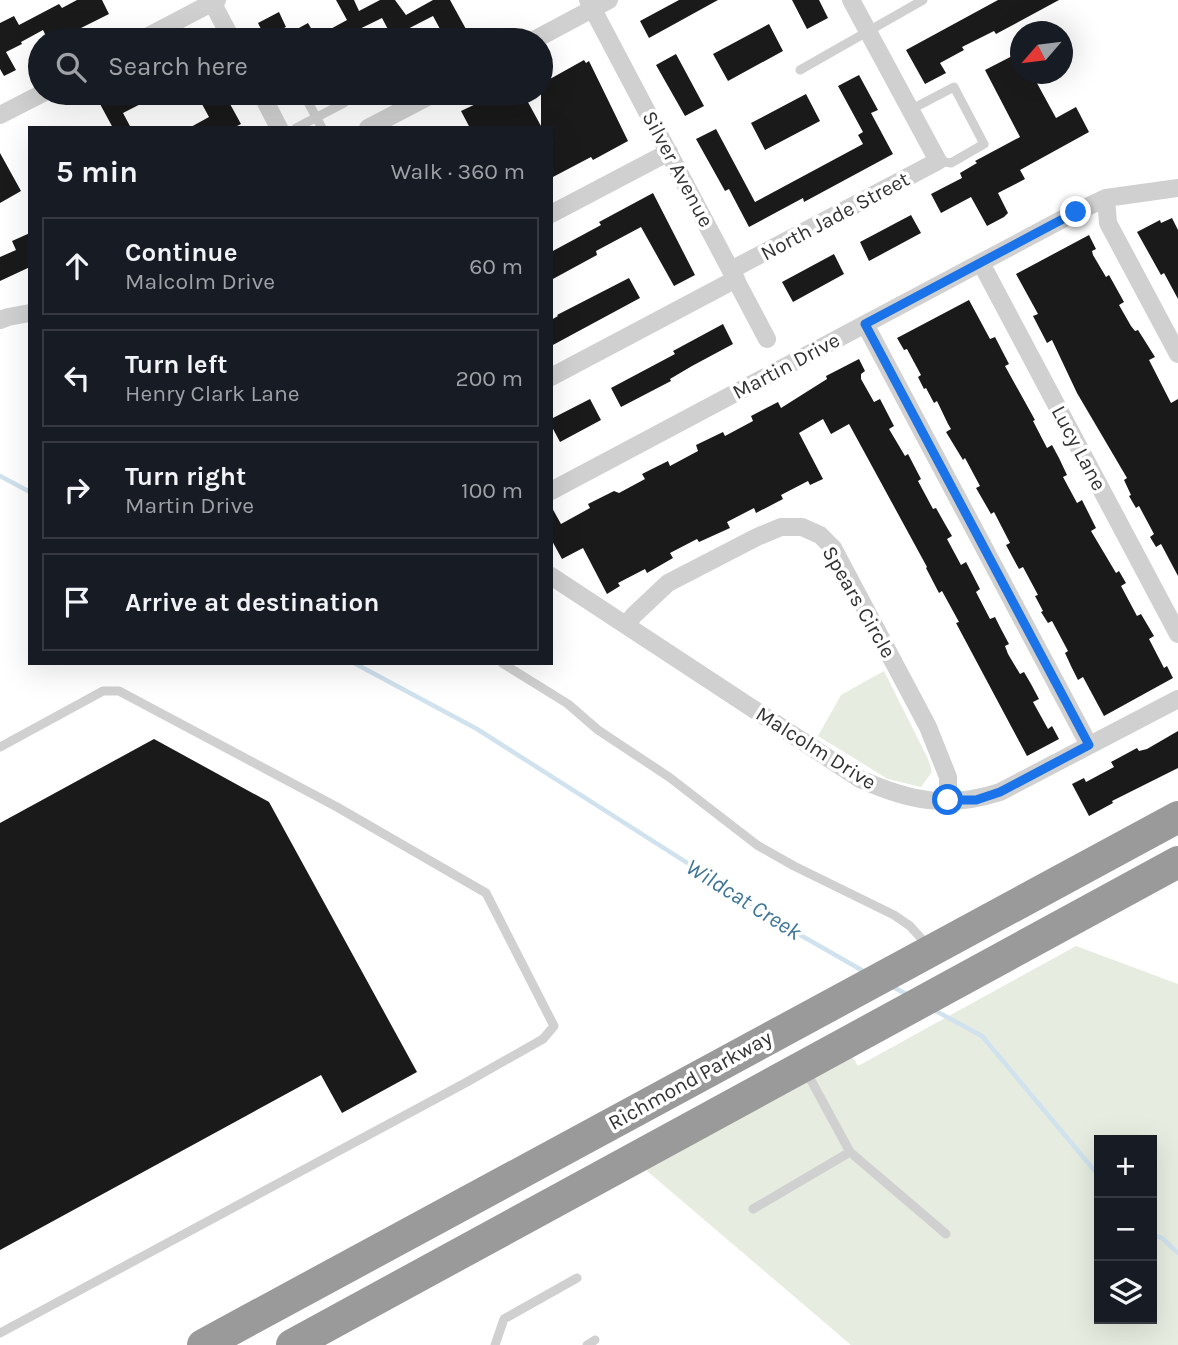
<!DOCTYPE html>
<meta charset="utf-8">
<style>
:root{--surface:#171b24;--page:#20242c;--text:#f1f3f6;--muted:#9ea1a6;--line:#363941}
body{margin:0;font-family:Karla,sans-serif;background:var(--page);color:var(--text)}
.controls{position:absolute;right:21px;bottom:21px;display:grid;overflow:hidden;border-radius:0px;box-shadow:0 7px 28px #0002}
.controls button{width:63px;height:63px;display:grid;place-items:center;padding:0;border:0;border-bottom:2px solid var(--line);background:var(--surface);color:var(--text);font:35px sans-serif}
.compass{position:absolute;left:1010px;top:21px;width:63px;height:63px;border-radius:50%;background:var(--surface);box-shadow:0 7px 28px #0002;rotate:242deg}
.stop{position:absolute;width:21px;height:21px;margin:-16px;border:5px solid #1a73e8;border-radius:50%;background:#fff}
.stop.end{background:#1a73e8;border-color:#fff;box-shadow:0 2px 7px #0008}
.list{margin:0;padding:0;list-style:none}
h2{display:flex;justify-content:space-between;align-items:center;height:91px;margin:0;padding:0 28px;font-size:30px}
h2 small{font-size:23px;font-weight:400;color:var(--muted)}
.list li{display:grid;grid-template-columns:46px 1fr auto;gap:21px;align-items:center;box-sizing:border-box;height:98px;margin:0 14px 14px;padding:0 14px;border:2px solid var(--line);border-radius:0px}
.list b{display:block;font-size:26px;white-space:nowrap}
.list p{margin:0;font-size:23px;white-space:nowrap;color:var(--muted)}
.list em{font-size:23px;font-style:normal;color:var(--muted)}
.icon{flex:none;width:38px;height:38px;fill:none;stroke:currentColor;stroke-width:2;stroke-linecap:round;stroke-linejoin:round}
.map{position:relative;flex:none;width:1178px;height:1345px;overflow:hidden}
.search{position:absolute;background:var(--surface);box-shadow:0 7px 28px #0002;left:28px;top:28px;width:525px;height:77px;display:flex;align-items:center;gap:18px;box-sizing:border-box;padding:0 24px;border-radius:38px;color:var(--muted);font-size:26px}
.panel{position:absolute;background:var(--surface);box-shadow:0 7px 28px #0002;left:28px;top:126px;width:525px;height:539px;border-radius:0px}
.map>svg:first-child{display:block}
.green{fill:#e6ecdf;fill-rule:evenodd}
.lines{fill:none;stroke-linecap:round;stroke-linejoin:round}
.stream{stroke:#cfe2ee;stroke-width:4.5}
.building{fill:#1a1a1a}
.lane{stroke:#d0d0d0;stroke-width:9}
.street{stroke:#d0d0d0;stroke-width:18}
.highway{stroke:#9a9a9a;stroke-width:32}
.route{stroke:#1a73e8;stroke-width:9}
.labels{text-anchor:middle;stroke-width:7;stroke-linejoin:round;paint-order:stroke}
.street-label{font-size:21px;fill:#333;stroke:#fff}
.water-label{font-size:23px;font-style:italic;fill:#3f7597;stroke:#fff}
</style>
<div class="map">
<svg width="1178" height="1345" viewBox="0 0 1178 1345">
<rect width="100%" height="100%" fill="#fff"/>
<path class="green" d="M 884,671 L 928,759 L 932,772 L 921,787 L 888,779 L 818,736 L 841,695 Z
M 1076,946 L 1178,984 L 1178,1345 L 851,1345 L 633,1159 L 844,1043 L 858,1066 ZM 1099,1140 L 1152,1140 L 1152,1319 L 1099,1319 Z"/>
<g class="lines">
<path class="stream" d="M 0,476 L 30,492
M 354,663 L 477,729 L 802,936 L 865,972
M 891,986 L 908,995
M 934,1010 L 982,1036 L 1099,1176
M 1152,1234 L 1162,1238 L 1178,1253"/>
</g>
<path class="building" d="M 77,0 L 102,0 L 109,14 L 57,40 L 48,40 L 43,30 L 21,42 L 22,44 L 6,52 L 16,70 L 4,76 L 0,69 L 0,23 L 14,16 L 19,25 L 59,4 L 62,8 Z
M 336,0 L 354,0 L 359,11 L 380,0 L 395,0 L 406,15 L 433,0 L 450,0 L 472,40 L 446,40 L 433,16 L 392,37 L 382,18 L 337,40 L 277,40 L 308,23 L 316,37 L 347,20 Z
M 679,0 L 718,0 L 649,38 L 640,21 Z
M 792,0 L 819,0 L 828,18 L 807,29 Z
M 998,0 L 1059,0 L 996,34 L 994,31 L 962,47 L 964,50 L 940,63 L 946,73 L 925,84 L 906,50 Z
M 279,12 L 286,27 L 265,37 L 258,23 Z
M 769,24 L 783,51 L 728,81 L 713,54 Z
M 1020,52 L 1020,74 L 1032,74 L 1056,118 L 1076,107 L 1089,132 L 1020,170 L 1025,179 L 998,193 L 1008,213 L 1004,217 L 987,226 L 971,197 L 941,213 L 931,194 L 962,178 L 960,173 L 977,163 L 975,161 L 1020,137 L 985,70 Z
M 676,54 L 704,106 L 685,116 L 656,65 Z
M 584,60 L 586,63 L 589,61 L 628,141 L 593,160 L 591,157 L 551,178 L 551,128 L 470,128 L 461,111 L 499,93 L 505,93 L 509,100 L 523,93 L 541,126 L 541,84 Z
M 859,75 L 878,110 L 871,113 L 893,154 L 804,202 L 803,198 L 749,227 L 729,189 L 725,191 L 696,139 L 716,129 L 755,202 L 863,144 L 858,135 L 863,132 L 838,86 Z
M 114,93 L 162,93 L 123,113 L 131,128 L 113,128 L 100,104 Z
M 196,93 L 224,93 L 241,124 L 233,128 L 189,128 L 209,117 Z
M 806,94 L 820,121 L 765,150 L 751,123 Z
M 0,153 L 21,191 L 0,203 Z
M 653,193 L 695,275 L 674,286 L 641,227 L 596,251 L 597,255 L 551,280 L 551,252 L 601,225 L 599,222 Z
M 911,215 L 921,233 L 869,261 L 860,242 Z
M 1172,218 L 1178,230 L 1178,299 L 1164,273 L 1161,275 L 1137,232 L 1160,220 L 1161,223 Z
M 30,233 L 30,267 L 0,281 L 0,257 L 16,250 L 12,241 Z
M 1089,235 L 1096,249 L 1092,251 L 1093,255 L 1106,277 L 1109,275 L 1124,302 L 1119,305 L 1131,326 L 1135,331 L 1138,330 L 1155,357 L 1149,360 L 1171,403 L 1178,399 L 1178,576 L 1161,544 L 1156,547 L 1150,537 L 1154,534 L 1139,506 L 1136,508 L 1129,496 L 1131,495 L 1124,480 L 1127,478 L 1077,393 L 1052,340 L 1047,343 L 1033,316 L 1038,314 L 1016,274 Z
M 834,254 L 844,274 L 793,302 L 782,282 Z
M 629,278 L 640,298 L 551,346 L 551,320 L 558,316 L 557,315 Z
M 969,300 L 990,339 L 995,337 L 1009,364 L 1005,366 L 1035,420 L 1033,421 L 1047,448 L 1052,445 L 1059,458 L 1067,475 L 1063,477 L 1077,503 L 1082,500 L 1096,528 L 1091,531 L 1116,573 L 1119,571 L 1126,583 L 1121,586 L 1137,616 L 1141,614 L 1154,636 L 1149,639 L 1164,668 L 1167,666 L 1173,678 L 1104,716 L 1083,677 L 1078,680 L 1071,666 L 1065,653 L 1068,651 L 1052,621 L 1048,623 L 1041,612 L 1043,611 L 1035,596 L 1038,595 L 1023,567 L 1019,569 L 1006,545 L 1010,543 L 994,512 L 991,514 L 976,488 L 980,486 L 965,458 L 963,460 L 946,432 L 951,429 L 948,424 L 937,401 L 934,403 L 926,388 L 924,389 L 918,377 L 921,375 L 907,349 L 904,350 L 897,338 Z
M 723,324 L 733,344 L 692,366 L 670,379 L 671,381 L 621,407 L 611,388 L 675,354 L 673,351 Z
M 859,359 L 865,371 L 861,374 L 861,379 L 874,402 L 880,399 L 894,426 L 889,429 L 905,456 L 908,454 L 921,479 L 918,481 L 933,509 L 936,508 L 945,524 L 952,536 L 947,539 L 961,565 L 966,562 L 980,589 L 976,592 L 990,619 L 995,617 L 1001,629 L 1009,644 L 1005,646 L 1008,654 L 1020,674 L 1024,672 L 1031,684 L 1039,699 L 1033,702 L 1048,729 L 1052,726 L 1059,739 L 1027,756 L 956,623 L 959,622 L 942,591 L 939,593 L 926,568 L 927,567 L 849,424 L 831,434 L 823,419 L 799,433 L 823,479 L 810,485 L 808,481 L 781,495 L 783,499 L 756,513 L 754,508 L 727,522 L 730,528 L 699,542 L 697,539 L 670,553 L 673,558 L 647,573 L 645,569 L 618,583 L 620,586 L 607,594 L 583,548 L 562,559 L 551,539 L 551,506 L 561,524 L 590,508 L 588,504 L 614,491 L 619,493 L 645,479 L 642,474 L 668,461 L 670,466 L 698,451 L 696,445 L 723,432 L 725,436 L 753,421 L 751,416 L 778,402 L 781,408 L 827,379 L 826,376 Z
M 590,399 L 601,420 L 560,442 L 551,425 L 551,419 Z
M 1178,731 L 1178,768 L 1112,801 L 1113,803 L 1089,816 L 1072,784 L 1084,778 L 1086,782 L 1114,767 L 1111,762 L 1137,748 L 1139,751 L 1147,749 Z
M 154,739 L 269,802 L 417,1072 L 342,1113 L 321,1075 L 0,1250 L 0,823 Z"/>
<g class="lines">
<path class="lane" d="M 800,70 L 923,0
M 303,93 L 322,128
M 910,110 L 954,87 L 984,144 L 951,163 L 938,161
M 296,128 L 344,103 L 339,93
M 502,663 L 568,704 L 598,730 L 669,777 L 757,845 L 794,866 L 894,915 L 910,926 L 928,946
M 0,747 L 103,691 L 119,691 L 337,807 L 486,893 L 554,1026 L 543,1039 L 467,1082 L 0,1333
M 806,1071 L 850,1152 L 946,1234
M 753,1209 L 850,1152
M 495,1345 L 504,1319 L 577,1278
M 587,1345 L 595,1340"/>
<path class="street" d="M 211,0 L 232,40
M 588,0 L 767,339
M 141,40 L 217,0
M 534,40 L 609,0
M 261,93 L 279,128
M 0,115 L 43,93
M 368,128 L 435,93
M 1106,198 L 1108,223 L 1178,354
M 551,214 L 669,152
M 981,263 L 1178,634
M 731,270 L 938,161 L 851,0
M 0,320 L 8,317 L 30,313
M 865,324 L 1089,745
M 551,377 L 736,279
M 551,491 L 1076,212 L 1106,198 L 1178,188
M 551,576 L 860,779 C 909,801 948,809 1000,792 L 1178,699
M 626,625 L 634,615 L 668,583 L 757,537 L 781,527 L 802,527 L 820,535 L 833,548 L 928,727 L 948,777 L 948,801"/>
<path class="highway" d="M 203,1345 L 1178,817
M 292,1345 L 1178,862"/>
</g>
<g class="lines">
<path class="route" d="M 948,800 L 976,800 L 1000,792 L 1089,745 L 865,324 L 1076,212"/>
</g>
<g class="labels">
<g class="street-label">
<text transform="translate(678 169) rotate(62)" y="7">Silver Avenue</text>
<text transform="translate(835 216) rotate(-28)" y="7">North Jade Street</text>
<text transform="translate(786 366) rotate(-28)" y="7">Martin Drive</text>
<text transform="translate(1079 448) rotate(62)" y="7">Lucy Lane</text>
<text transform="translate(859 602) rotate(60)" y="7">Spears Circle</text>
<text transform="translate(816 748) rotate(32)" y="7">Malcolm Drive</text>
<text transform="translate(690 1080) rotate(-29)" y="7">Richmond Parkway</text>
</g>
<g class="water-label">
<text transform="translate(744 899) rotate(32)" y="8">Wildcat Creek</text>
</g>
</g>
</svg>
<div class="controls">
<button>+</button>
<button>−</button>
<button><svg class="icon" aria-label="layers" viewBox="0 0 24 24"><path d="M12 4l9 5-9 5-9-5zM3 14l9 5 9-5"/></svg></button>
</div>
<svg class="compass" viewBox="-18 -18 36 36"><path d="M0-13l5 13h-10z" fill="#e53935"/><path d="M0 13l5-13h-10z" fill="#9ea1a6"/></svg>
<div class="stop" style="left:948px;top:800px"></div>
<div class="stop end" style="left:1076px;top:212px"></div>
<div class="search"><svg class="icon" aria-label="search" viewBox="0 0 24 24"><circle cx="10" cy="10" r="6"/><path d="M15 15l6 6"/></svg>Search here</div>
<section class="panel">
<h2>5 min<small>Walk · 360 m</small></h2>
<ul class="list">
<li><svg class="icon" aria-label="ahead" viewBox="0 0 24 24"><path d="M12 20V5M6 11l6-6 6 6"/></svg><div><b>Continue</b><p>Malcolm Drive</p></div><em>60 m</em></li>
<li><svg class="icon" aria-label="left" viewBox="0 0 24 24"><path d="M17 20v-9H6M10 6l-5 5 5 5"/></svg><div><b>Turn left</b><p>Henry Clark Lane</p></div><em>200 m</em></li>
<li><svg class="icon" aria-label="right" viewBox="0 0 24 24"><path d="M7 20v-9h11M14 6l5 5-5 5"/></svg><div><b>Turn right</b><p>Martin Drive</p></div><em>100 m</em></li>
<li><svg class="icon" aria-label="arrive" viewBox="0 0 24 24"><path d="M6 21V4h12l-3 4 3 4H6"/></svg><div><b>Arrive at destination</b></div></li>
</ul>
</section>
</div>
